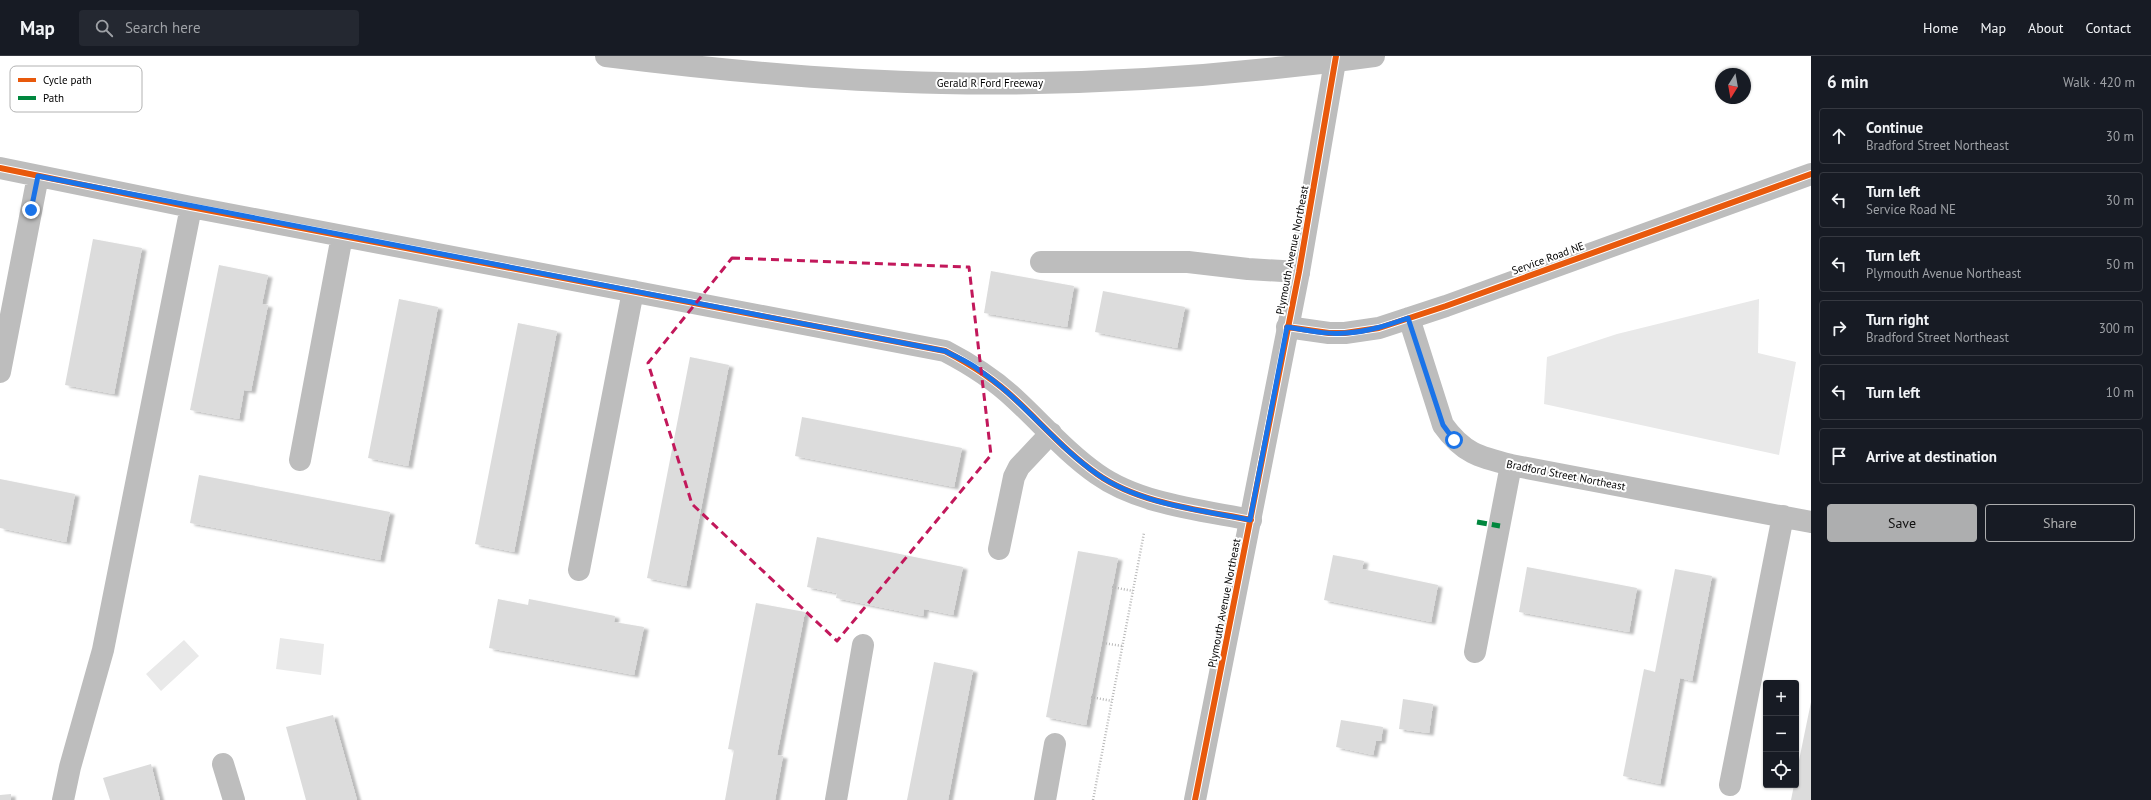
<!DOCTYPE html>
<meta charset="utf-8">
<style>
:root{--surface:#171b24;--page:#242831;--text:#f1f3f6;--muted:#9ea1a6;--line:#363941;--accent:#adaeaf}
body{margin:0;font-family:"PT Sans",sans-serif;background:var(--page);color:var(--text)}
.controls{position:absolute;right:12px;bottom:12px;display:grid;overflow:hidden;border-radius:4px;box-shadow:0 1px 3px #0004}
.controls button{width:36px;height:36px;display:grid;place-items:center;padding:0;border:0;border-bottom:1px solid var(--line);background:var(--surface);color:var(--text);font:20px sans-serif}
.compass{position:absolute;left:1715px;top:12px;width:36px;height:36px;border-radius:50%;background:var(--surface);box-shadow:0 1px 3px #0004;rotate:191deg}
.stop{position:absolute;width:12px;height:12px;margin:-9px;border:3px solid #1a73e8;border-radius:50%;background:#fff}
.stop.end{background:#1a73e8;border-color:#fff;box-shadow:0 1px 4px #0008}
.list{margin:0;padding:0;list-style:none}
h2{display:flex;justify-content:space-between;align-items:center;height:52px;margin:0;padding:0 16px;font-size:17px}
h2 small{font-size:13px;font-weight:400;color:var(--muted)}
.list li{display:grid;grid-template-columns:26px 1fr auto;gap:12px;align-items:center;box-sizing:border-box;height:56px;margin:0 8px 8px;padding:0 8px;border:1px solid var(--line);border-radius:4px}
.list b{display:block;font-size:15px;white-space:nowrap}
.list p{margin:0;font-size:13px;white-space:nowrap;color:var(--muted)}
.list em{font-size:13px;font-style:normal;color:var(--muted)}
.actions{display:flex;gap:8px;padding:12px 16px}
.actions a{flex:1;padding:9px 0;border:1px solid var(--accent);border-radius:4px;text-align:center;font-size:14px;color:var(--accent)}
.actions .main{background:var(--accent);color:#111}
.icon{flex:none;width:22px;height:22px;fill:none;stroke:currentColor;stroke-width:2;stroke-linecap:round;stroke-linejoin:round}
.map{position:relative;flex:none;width:1811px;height:744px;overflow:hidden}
header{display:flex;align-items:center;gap:24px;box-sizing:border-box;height:56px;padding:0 20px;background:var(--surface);border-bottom:1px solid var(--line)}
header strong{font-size:19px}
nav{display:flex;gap:22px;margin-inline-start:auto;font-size:14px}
.search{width:280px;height:36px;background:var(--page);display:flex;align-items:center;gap:10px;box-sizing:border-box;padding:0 14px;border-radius:4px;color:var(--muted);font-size:15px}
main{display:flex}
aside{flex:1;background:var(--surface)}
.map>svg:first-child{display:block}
.green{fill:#e9e9e9}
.building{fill:#dcdcdc;filter:url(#shadow)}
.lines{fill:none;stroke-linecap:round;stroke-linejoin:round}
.path{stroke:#b8b8b8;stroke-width:2.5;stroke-dasharray:1 2;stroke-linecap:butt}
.minor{stroke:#bdbdbd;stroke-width:22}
.major{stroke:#bdbdbd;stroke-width:22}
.highway{stroke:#bdbdbd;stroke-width:22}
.quiet{stroke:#00873e;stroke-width:5;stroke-dasharray:10 5;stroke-linecap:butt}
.cycleway-casing{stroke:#fff;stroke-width:8}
.cycleway{stroke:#e8590c;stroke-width:6}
.route{stroke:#1a73e8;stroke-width:5}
.marked{fill:none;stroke:#c2185b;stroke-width:3;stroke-dasharray:8 5;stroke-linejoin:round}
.labels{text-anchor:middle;stroke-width:4;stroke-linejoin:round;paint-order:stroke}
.street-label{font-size:11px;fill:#000;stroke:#fff}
.key{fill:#fff;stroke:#b2b2b2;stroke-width:1}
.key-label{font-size:11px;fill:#000}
</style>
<header>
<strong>Map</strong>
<div class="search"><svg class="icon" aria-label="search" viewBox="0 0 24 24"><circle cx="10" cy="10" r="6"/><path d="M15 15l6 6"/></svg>Search here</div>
<nav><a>Home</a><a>Map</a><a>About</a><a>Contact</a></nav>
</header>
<main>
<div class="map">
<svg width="1811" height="744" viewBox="0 0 1811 744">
<defs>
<filter id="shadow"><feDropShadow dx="4.5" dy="2.5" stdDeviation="1" flood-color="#0004"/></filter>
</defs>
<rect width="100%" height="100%" fill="#fff"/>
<path class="green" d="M 1759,243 L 1758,297 L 1796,306 L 1779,399 L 1544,348 L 1547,301 L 1617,278 Z
M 280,582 L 324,588 L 321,619 L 276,613 Z
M 184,584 L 199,600 L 161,635 L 146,618 Z"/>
<path class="building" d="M 93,183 L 142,192 L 114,338 L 65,329 Z
M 219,209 L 268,219 L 262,248 L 268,249 L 251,335 L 244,334 L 239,363 L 190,354 Z
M 991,215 L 1074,230 L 1067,271 L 984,257 Z
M 1103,235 L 1185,251 L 1177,292 L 1095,276 Z
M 399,243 L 438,251 L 408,410 L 368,402 Z
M 518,267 L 557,275 L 514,496 L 475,488 Z
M 690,301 L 729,309 L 686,530 L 647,522 Z
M 802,361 L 962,392 L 954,431 L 795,400 Z
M 199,419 L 390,456 L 380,504 L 190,467 Z
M 0,423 L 75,438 L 66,486 L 0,472 Z
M 817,481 L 963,511 L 953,559 L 924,553 L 923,560 L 836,542 L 837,537 L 807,531 Z
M 1078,495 L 1118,502 L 1086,669 L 1046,661 Z
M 1333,499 L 1364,505 L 1362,513 L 1438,529 L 1431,566 L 1324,544 Z
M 1527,511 L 1637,532 L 1629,576 L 1519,556 Z
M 1675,513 L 1712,520 L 1692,625 L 1680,622 L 1660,728 L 1623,720 L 1644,613 L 1655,616 Z
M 498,543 L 528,549 L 529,543 L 615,560 L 614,566 L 644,571 L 634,619 L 489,592 Z
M 756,547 L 805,556 L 777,699 L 783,700 L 775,744 L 725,744 L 734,694 L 728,693 Z
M 934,606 L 973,614 L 948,744 L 907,744 Z
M 1403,643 L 1433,648 L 1429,677 L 1399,673 Z
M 1811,646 L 1811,744 L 1791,744 L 1794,729 L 1796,729 L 1796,719 Z
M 333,659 L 357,744 L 306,744 L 286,671 Z
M 1341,664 L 1383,671 L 1381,685 L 1376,685 L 1373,699 L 1336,691 Z
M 151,708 L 160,744 L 110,744 L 103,722 Z
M 11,738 L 11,744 L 0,744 L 0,739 Z"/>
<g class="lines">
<path class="path" d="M 1112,531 L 1133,535
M 1103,587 L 1122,590
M 1091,641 L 1112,645
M 1093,744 L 1144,477"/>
<path class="minor" d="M 0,112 L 191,151 L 945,295 C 970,308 994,323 1015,343 C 1042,368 1067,397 1097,418 C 1139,448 1201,454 1251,464
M 1041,206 L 1188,206 L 1248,213 L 1299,216
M 1409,262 L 1443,369 C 1463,397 1479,401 1511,409 L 1811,466
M 1287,271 L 1329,277 L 1345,277 L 1379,272 L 1446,250 L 1811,118
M 0,316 L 38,120
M 300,404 L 342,180
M 999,493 L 1014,421 L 1019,411 L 1051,377
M 579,514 L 633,235
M 1475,596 L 1511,409
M 223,708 L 234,744
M 1730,729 L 1783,460
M 63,744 L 70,711 L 103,594 L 191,151
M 836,744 L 863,589
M 1045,744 L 1055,688"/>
<path class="major" d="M 1195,744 L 1299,216 L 1336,0"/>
<path class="highway" d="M 606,0 C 718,14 829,25 942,27 C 1085,30 1231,20 1374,0"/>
<path class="quiet" d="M 1477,466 L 1500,470"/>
<defs>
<path id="cycleway" d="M 0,112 L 191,151 L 945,295 C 970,308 994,323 1015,343 C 1042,368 1067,397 1097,418 C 1139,448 1201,454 1251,464
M 1287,271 L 1329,277 L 1345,277 L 1379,272 L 1446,250 L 1811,118
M 1195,744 L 1299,216 L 1336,0"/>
</defs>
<use href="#cycleway" class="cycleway-casing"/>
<use href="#cycleway" class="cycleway"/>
</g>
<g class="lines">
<path class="route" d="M 31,154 L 38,120 L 945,295 C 956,301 969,306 979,314 C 1023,344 1054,388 1097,418 C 1139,448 1201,454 1250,464 L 1287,271 C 1306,274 1326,279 1346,277 C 1367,276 1388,269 1408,262 L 1443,369 L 1454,384"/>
</g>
<path class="marked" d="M 732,202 L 969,211 L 991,399 L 837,585 L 692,448 L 648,307 Z"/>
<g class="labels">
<g class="street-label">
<text x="990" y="31">Gerald R Ford Freeway</text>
<text transform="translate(1292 194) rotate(-79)" y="4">Plymouth Avenue Northeast</text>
<text transform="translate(1548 202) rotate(-20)" y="4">Service Road NE</text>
<text transform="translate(1566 419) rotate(11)" y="4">Bradford Street Northeast</text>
<text transform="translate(1224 547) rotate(-79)" y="4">Plymouth Avenue Northeast</text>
</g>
</g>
<rect x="10" y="10" width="132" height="46" rx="6" class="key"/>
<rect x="18" y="22" width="18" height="4" fill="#e8590c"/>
<rect x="18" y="40" width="18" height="4" fill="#00873e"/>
<g class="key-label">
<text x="43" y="28">Cycle path</text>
<text x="43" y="46">Path</text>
</g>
</svg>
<div class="controls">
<button>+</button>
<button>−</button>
<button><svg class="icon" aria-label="locate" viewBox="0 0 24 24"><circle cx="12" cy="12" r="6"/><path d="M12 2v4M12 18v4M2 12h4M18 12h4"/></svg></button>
</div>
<svg class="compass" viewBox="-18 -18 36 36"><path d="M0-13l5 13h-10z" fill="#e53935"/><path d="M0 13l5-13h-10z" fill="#9ea1a6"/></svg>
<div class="stop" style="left:1454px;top:384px"></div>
<div class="stop end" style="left:31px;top:154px"></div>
</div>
<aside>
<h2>6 min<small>Walk · 420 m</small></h2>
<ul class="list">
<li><svg class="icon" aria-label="ahead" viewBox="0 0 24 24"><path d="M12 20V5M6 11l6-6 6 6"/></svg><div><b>Continue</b><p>Bradford Street Northeast</p></div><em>30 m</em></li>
<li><svg class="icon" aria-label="left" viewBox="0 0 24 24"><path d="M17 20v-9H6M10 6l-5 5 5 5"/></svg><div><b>Turn left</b><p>Service Road NE</p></div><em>30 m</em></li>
<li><svg class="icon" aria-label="left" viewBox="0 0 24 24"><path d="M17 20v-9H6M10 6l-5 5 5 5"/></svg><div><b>Turn left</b><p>Plymouth Avenue Northeast</p></div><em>50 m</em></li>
<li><svg class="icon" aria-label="right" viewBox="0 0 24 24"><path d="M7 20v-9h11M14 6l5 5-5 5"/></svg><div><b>Turn right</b><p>Bradford Street Northeast</p></div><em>300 m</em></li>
<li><svg class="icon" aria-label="left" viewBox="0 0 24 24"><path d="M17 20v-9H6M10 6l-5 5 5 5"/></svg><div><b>Turn left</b></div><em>10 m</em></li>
<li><svg class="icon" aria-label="arrive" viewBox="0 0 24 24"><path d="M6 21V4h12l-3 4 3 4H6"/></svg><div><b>Arrive at destination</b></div></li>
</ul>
<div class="actions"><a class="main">Save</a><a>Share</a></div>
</aside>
</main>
